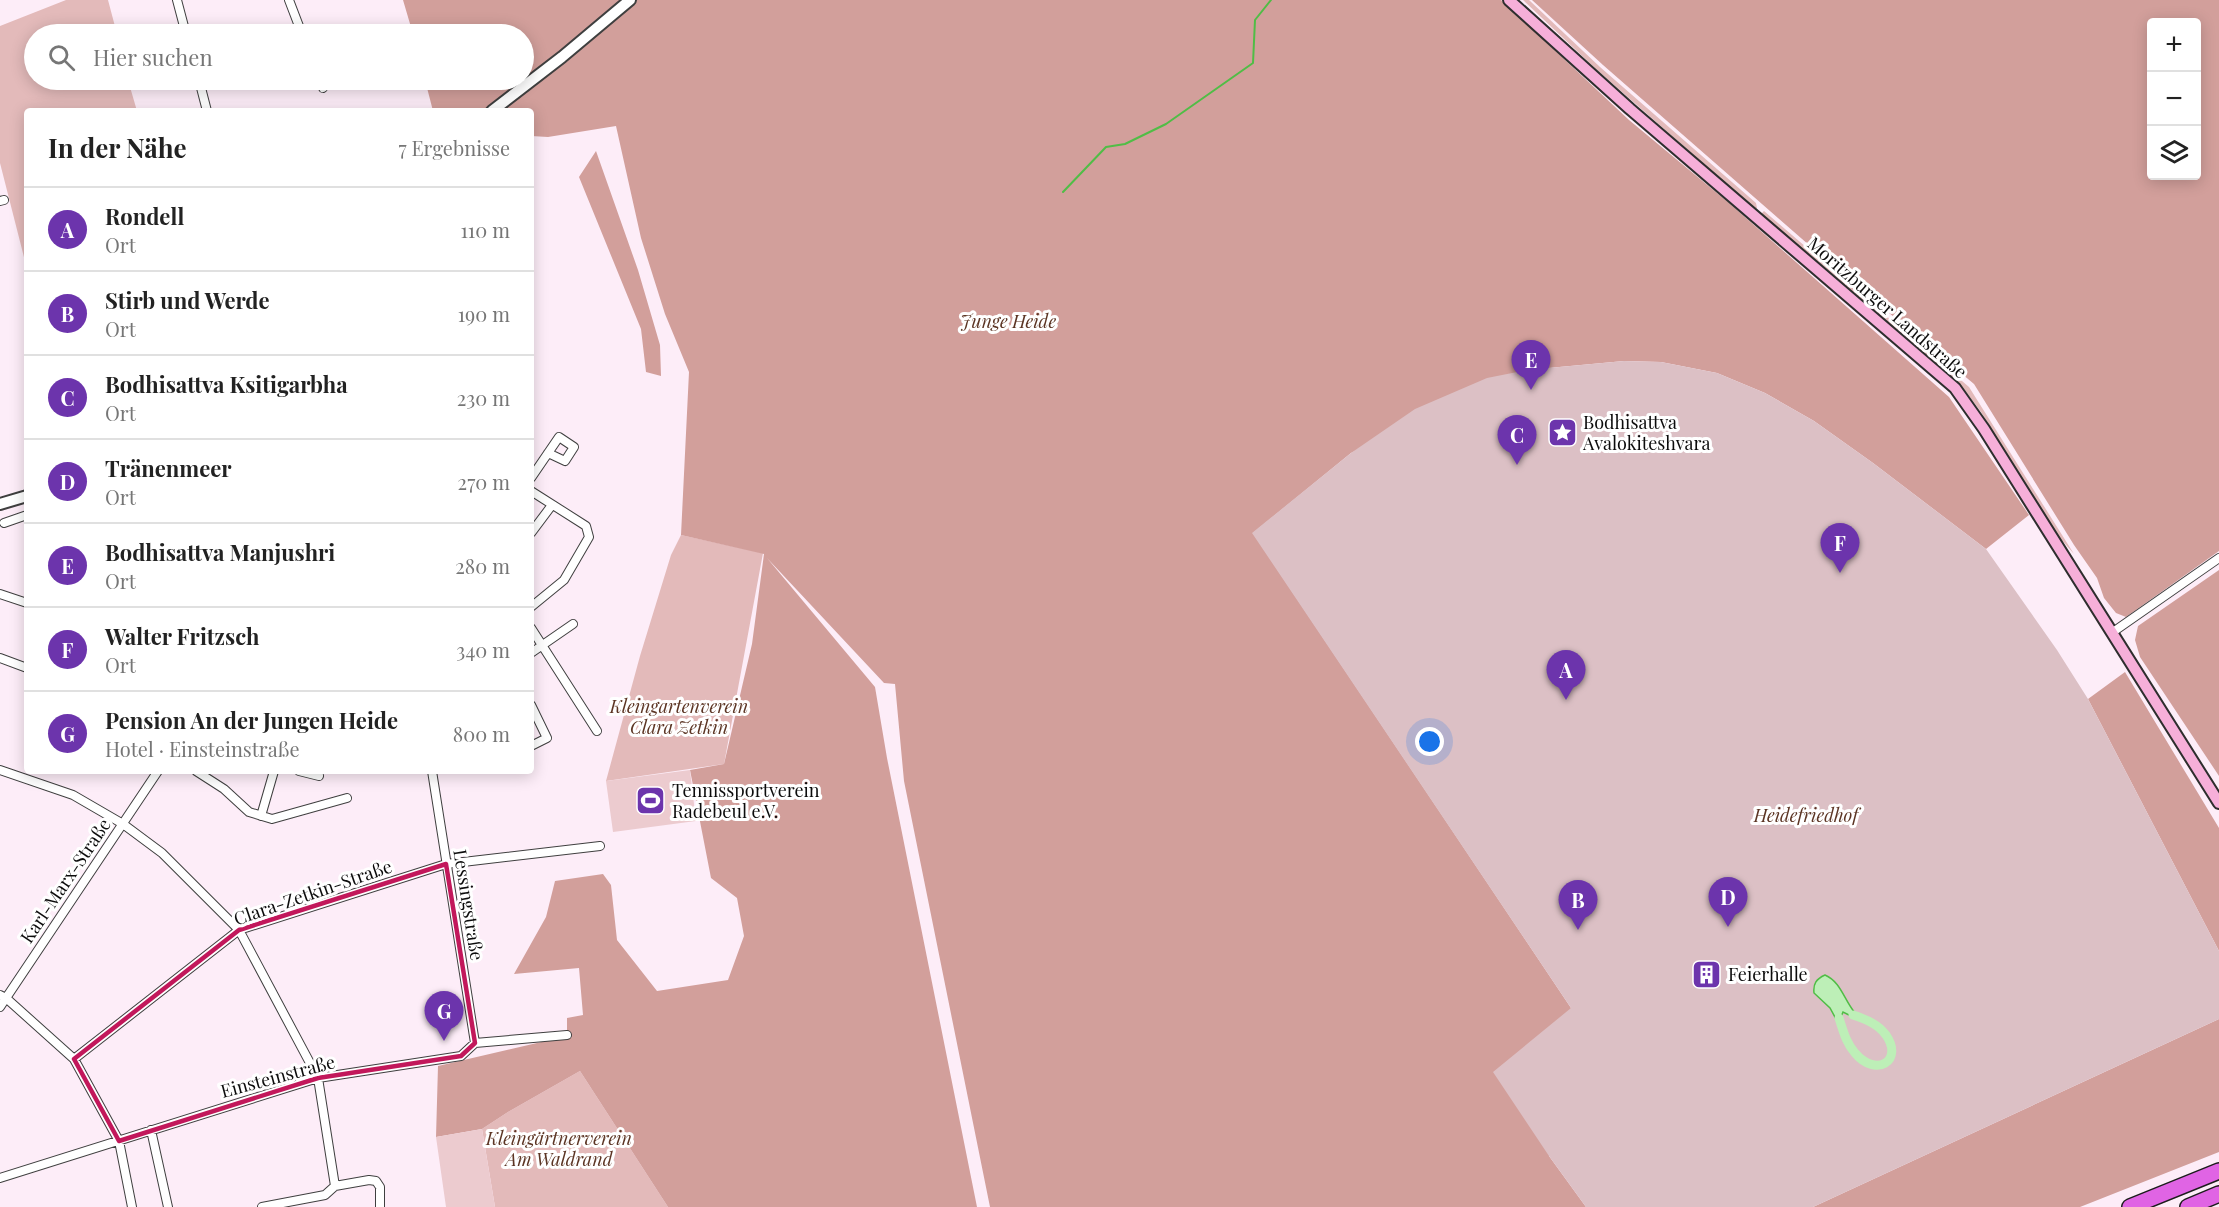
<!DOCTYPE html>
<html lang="de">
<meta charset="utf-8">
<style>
:root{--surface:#fff;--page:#f6f6f6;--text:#222;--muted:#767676;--line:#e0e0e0;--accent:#6c34ac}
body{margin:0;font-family:"Playfair Display",serif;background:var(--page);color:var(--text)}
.controls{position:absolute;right:18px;top:18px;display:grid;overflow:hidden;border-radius:6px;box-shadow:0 3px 15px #0003}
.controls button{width:54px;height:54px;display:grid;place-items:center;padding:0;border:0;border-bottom:2px solid var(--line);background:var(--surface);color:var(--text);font:30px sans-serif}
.you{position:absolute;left:1430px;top:742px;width:21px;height:21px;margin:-15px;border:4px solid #fff;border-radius:50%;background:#1a73e8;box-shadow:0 0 0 9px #1a73e833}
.badge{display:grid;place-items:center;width:39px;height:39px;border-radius:50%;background:var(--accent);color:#fff;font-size:20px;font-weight:700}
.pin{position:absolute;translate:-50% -50px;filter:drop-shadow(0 2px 3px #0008)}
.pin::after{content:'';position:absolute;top:32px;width:21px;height:18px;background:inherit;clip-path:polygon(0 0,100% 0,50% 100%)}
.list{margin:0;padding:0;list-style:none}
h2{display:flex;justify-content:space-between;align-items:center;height:78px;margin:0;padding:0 24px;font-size:26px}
h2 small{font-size:20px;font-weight:400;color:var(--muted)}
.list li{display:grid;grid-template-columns:39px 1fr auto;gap:18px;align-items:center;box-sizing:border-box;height:84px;padding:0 24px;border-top:2px solid var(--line)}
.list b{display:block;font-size:22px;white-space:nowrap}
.list p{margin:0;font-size:20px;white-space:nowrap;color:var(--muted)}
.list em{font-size:20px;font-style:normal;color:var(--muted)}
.icon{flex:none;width:33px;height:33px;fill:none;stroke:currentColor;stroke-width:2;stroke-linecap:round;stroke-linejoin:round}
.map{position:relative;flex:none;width:2219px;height:1207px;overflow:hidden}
.search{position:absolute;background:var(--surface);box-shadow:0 3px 15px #0003;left:24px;top:24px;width:510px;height:66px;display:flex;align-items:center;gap:15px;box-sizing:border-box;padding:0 21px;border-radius:33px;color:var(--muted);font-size:22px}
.panel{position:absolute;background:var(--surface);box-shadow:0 3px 15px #0003;left:24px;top:108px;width:510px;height:666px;border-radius:6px}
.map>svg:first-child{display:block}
.green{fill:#e3baba}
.forest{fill:#d29f9b;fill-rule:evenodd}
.cemetery{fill:#dcc0c5}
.pitch{fill:#eccbcf}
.water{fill:#bdefb7;stroke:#50bd46;stroke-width:1.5}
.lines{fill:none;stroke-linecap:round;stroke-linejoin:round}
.stream{stroke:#50bd46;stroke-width:2}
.canal{stroke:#bdefb7;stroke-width:9}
.minor-casing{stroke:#3f3f3f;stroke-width:10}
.tertiary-casing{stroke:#3f3f3f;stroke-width:14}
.secondary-casing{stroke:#2e2e2e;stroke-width:14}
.motorway-casing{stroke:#1d1d1d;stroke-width:18}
.minor{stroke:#fff;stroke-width:8}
.tertiary{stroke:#fff;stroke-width:10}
.secondary{stroke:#f6afd9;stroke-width:10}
.motorway{stroke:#e064e4;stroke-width:15}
.marked{fill:none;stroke:#c2185b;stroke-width:4.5;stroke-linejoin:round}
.labels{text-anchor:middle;stroke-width:6;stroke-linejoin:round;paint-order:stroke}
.street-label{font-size:18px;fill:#0c0c0c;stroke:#fff}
.park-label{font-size:18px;font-style:italic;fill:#5c3524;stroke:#fff}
.poi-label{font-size:18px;fill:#0c0c0c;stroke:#fff;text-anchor:start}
</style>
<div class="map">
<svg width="2219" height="1207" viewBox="0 0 2219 1207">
<rect width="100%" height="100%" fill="#fdedf8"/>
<path class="green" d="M 66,0 L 108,0 L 117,34 L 34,34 L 34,80 L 128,80 L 137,111 L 27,111 L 27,269 L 0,163 L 0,26 Z
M 1523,0 L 1529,0 L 1600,67 L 1756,203 L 1757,208 L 1755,209 L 1597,70 Z
M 1764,211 L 1969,387 L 2074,554 L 2052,529 L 1981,412 L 1963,388 L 1761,214 Z
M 681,535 L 763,553 L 724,764 L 606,781 L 640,656 L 671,555 Z
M 580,1071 L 668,1207 L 495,1207 L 482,1129 L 508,1112 Z"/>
<path class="forest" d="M 403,0 L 1501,0 L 1629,120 L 1729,203 L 1949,397 L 2029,515 L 1986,549 L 1873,463 L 1814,421 L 1765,393 L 1717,373 L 1661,362 L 1624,361 L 1527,370 L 1351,453 L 1253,533 L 1571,1008 L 1549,1156 L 1586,1207 L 990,1207 L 904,781 L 895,684 L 884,683 L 767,558 L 875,687 L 887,758 L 977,1207 L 668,1207 L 580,1071 L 508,1112 L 482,1129 L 436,1137 L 438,1066 L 567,1036 L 567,1018 L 583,1015 L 579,968 L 514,974 L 546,917 L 555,881 L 603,874 L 611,885 L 617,940 L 657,991 L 728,980 L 744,936 L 737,898 L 711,878 L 690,770 L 724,764 L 752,644 L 764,554 L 681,535 L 689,372 L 665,314 L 641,238 L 616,126 L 548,137 L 531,136 L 531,111 L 433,111 L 425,80 L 524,80 L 524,34 L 413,34 Z
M 1532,0 L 2219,0 L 2219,551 L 2126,617 L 2116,613 L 2104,598 L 2097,578 L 2074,545 L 1974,384 L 1833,266 L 1603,65 ZM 2152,22 L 2196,22 L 2196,176 L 2152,176 Z
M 596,151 L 638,270 L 660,345 L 661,376 L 646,372 L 641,329 L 579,177 Z
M 2219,570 L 2219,776 L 2140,657 L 2135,640 L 2138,626 Z
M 2125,672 L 2219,828 L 2219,951 L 2088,699 Z
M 2219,1019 L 2219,1152 L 2080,1207 L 1813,1207 Z"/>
<path class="cemetery" d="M 1624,361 L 1661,362 L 1717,373 L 1765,393 L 1814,421 L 1873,463 L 1986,549 L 2057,650 L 2088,699 L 2219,951 L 2219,1019 L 1813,1207 L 1586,1207 L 1549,1156 L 1493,1072 L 1571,1008 L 1252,533 L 1351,453 L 1415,409 L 1487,378 L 1527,370 Z"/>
<path class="pitch" d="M 690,770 L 696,821 L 613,832 L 606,781 Z
M 482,1129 L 495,1207 L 446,1207 L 436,1137 Z"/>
<path class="water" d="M 1825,975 C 1841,982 1844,1000 1855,1013 L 1851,1016 L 1843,1012 L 1841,1017 L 1836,1019 L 1830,1008 L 1814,993 C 1813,984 1816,979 1825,975 Z"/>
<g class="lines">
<path class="stream" d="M 1063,192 L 1106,147 L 1125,144 L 1166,124 L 1253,63 L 1255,20 L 1271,0"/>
<path class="canal" d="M 1839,1018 C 1843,1030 1846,1043 1855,1053 C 1876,1078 1904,1061 1886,1035 C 1878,1024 1865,1019 1853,1015"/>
<defs>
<path id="minor" d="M 177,0 L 186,34
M 289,0 L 302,34
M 199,80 L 207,111
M 320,80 L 323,88
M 0,201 L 4,200
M 531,478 L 559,437 L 574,447 L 565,461 L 548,453
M 531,491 L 586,526 L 589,537 L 564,580 L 531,607
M 4,523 L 27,515
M 531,533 L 552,505
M 0,594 L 27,603
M 531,628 L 597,731
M 2113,632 L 2219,558
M 531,653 L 573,624
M 0,658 L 27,668
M 531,705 L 547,738 L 531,746
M 0,770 L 73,795 L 123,824 L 162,853 L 239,930 L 318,1078 L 335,1186
M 196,771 L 224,789 L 249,812 L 272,819 L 347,798
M 299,771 L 319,776
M 432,771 L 475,1043
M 261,816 L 274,771
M 0,995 L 6,998 L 74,1059 L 119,1141 L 132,1207
M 0,1007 L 158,771
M 74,1059 L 239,930 L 446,864 L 600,846
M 151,1130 L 168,1207
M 0,1178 L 318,1078 L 461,1056 L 475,1043 L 567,1035
M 262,1207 L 325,1195 L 335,1186 L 369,1180 L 376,1181 L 380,1187 L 380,1207"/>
<path id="tertiary" d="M 492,111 L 562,57 L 630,0
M 0,504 L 27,496"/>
<path id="secondary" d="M 1509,0 L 1630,109 L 1955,388 L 1984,429 L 2219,803"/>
<path id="motorway" d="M 2130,1207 L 2219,1171
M 2188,1207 L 2219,1194"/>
</defs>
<use href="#minor" class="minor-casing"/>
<use href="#tertiary" class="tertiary-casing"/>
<use href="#secondary" class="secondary-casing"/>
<use href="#motorway" class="motorway-casing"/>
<use href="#minor" class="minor"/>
<use href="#tertiary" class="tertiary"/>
<use href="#secondary" class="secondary"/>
<use href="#motorway" class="motorway"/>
</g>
<path class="marked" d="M 446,864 L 475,1043 L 461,1056 L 318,1078 L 119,1141 L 74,1059 L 239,930 Z"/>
<defs>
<symbol id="sight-square" viewBox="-11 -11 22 22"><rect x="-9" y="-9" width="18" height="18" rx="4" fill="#6c34ac" stroke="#fff"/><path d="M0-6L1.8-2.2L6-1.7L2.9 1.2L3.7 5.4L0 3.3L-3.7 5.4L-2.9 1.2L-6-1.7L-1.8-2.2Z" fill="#fff"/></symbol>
<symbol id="stadium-square" viewBox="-11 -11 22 22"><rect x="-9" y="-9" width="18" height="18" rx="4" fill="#6c34ac" stroke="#fff"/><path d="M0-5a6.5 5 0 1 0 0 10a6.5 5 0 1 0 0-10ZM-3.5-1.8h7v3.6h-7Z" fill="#fff"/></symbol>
<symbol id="building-square" viewBox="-11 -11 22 22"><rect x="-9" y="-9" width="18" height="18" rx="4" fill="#6c34ac" stroke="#fff"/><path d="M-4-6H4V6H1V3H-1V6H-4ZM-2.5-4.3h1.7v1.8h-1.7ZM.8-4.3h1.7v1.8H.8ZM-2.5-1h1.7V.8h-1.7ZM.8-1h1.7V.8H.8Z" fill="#fff"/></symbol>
</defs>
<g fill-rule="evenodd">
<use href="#sight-square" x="1546" y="416" width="33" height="33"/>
<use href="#stadium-square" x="634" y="784" width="33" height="33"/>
<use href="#building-square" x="1690" y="958" width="33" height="33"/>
</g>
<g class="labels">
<g class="street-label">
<text transform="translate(1887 308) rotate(41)" y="6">Moritzburger Landstraße</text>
<text transform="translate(66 881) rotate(-56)" y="6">Karl-Marx-Straße</text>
<text transform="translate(313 893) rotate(-19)" y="6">Clara-Zetkin-Straße</text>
<text transform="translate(468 905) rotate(81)" y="6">Lessingstraße</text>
<text transform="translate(278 1077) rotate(-15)" y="6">Einsteinstraße</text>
</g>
<g class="park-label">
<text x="1008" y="328">Junge Heide</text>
<text x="679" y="713">Kleingartenverein<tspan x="679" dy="21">Clara Zetkin</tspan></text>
<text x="1806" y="822">Heidefriedhof</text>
<text x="559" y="1145">Kleingärtnerverein<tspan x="559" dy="21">Am Waldrand</tspan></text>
</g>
<g class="poi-label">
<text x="1583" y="429">Bodhisattva<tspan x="1583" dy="21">Avalokiteshvara</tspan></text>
<text x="672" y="797">Tennissportverein<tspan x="672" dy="21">Radebeul e.V.</tspan></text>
<text x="1728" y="981">Feierhalle</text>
</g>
</g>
</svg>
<div class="controls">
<button>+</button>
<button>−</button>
<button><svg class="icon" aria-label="layers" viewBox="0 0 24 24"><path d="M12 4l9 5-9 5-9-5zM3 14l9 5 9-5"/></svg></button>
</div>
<div class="you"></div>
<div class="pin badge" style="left:1566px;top:700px">A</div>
<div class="pin badge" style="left:1578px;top:930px">B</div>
<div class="pin badge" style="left:1517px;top:465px">C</div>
<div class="pin badge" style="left:1728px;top:927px">D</div>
<div class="pin badge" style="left:1531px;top:390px">E</div>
<div class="pin badge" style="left:1840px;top:573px">F</div>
<div class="pin badge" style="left:444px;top:1041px">G</div>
<div class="search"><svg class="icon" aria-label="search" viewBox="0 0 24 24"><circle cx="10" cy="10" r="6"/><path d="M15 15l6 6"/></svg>Hier suchen</div>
<section class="panel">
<h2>In der Nähe<small>7 Ergebnisse</small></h2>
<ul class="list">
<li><span class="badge">A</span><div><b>Rondell</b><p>Ort</p></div><em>110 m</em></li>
<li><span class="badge">B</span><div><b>Stirb und Werde</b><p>Ort</p></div><em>190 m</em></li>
<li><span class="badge">C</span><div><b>Bodhisattva Ksitigarbha</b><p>Ort</p></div><em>230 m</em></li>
<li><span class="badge">D</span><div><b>Tränenmeer</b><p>Ort</p></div><em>270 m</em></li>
<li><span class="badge">E</span><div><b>Bodhisattva Manjushri</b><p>Ort</p></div><em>280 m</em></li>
<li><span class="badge">F</span><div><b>Walter Fritzsch</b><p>Ort</p></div><em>340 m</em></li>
<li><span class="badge">G</span><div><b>Pension An der Jungen Heide</b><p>Hotel · Einsteinstraße</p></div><em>800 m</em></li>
</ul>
</section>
</div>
